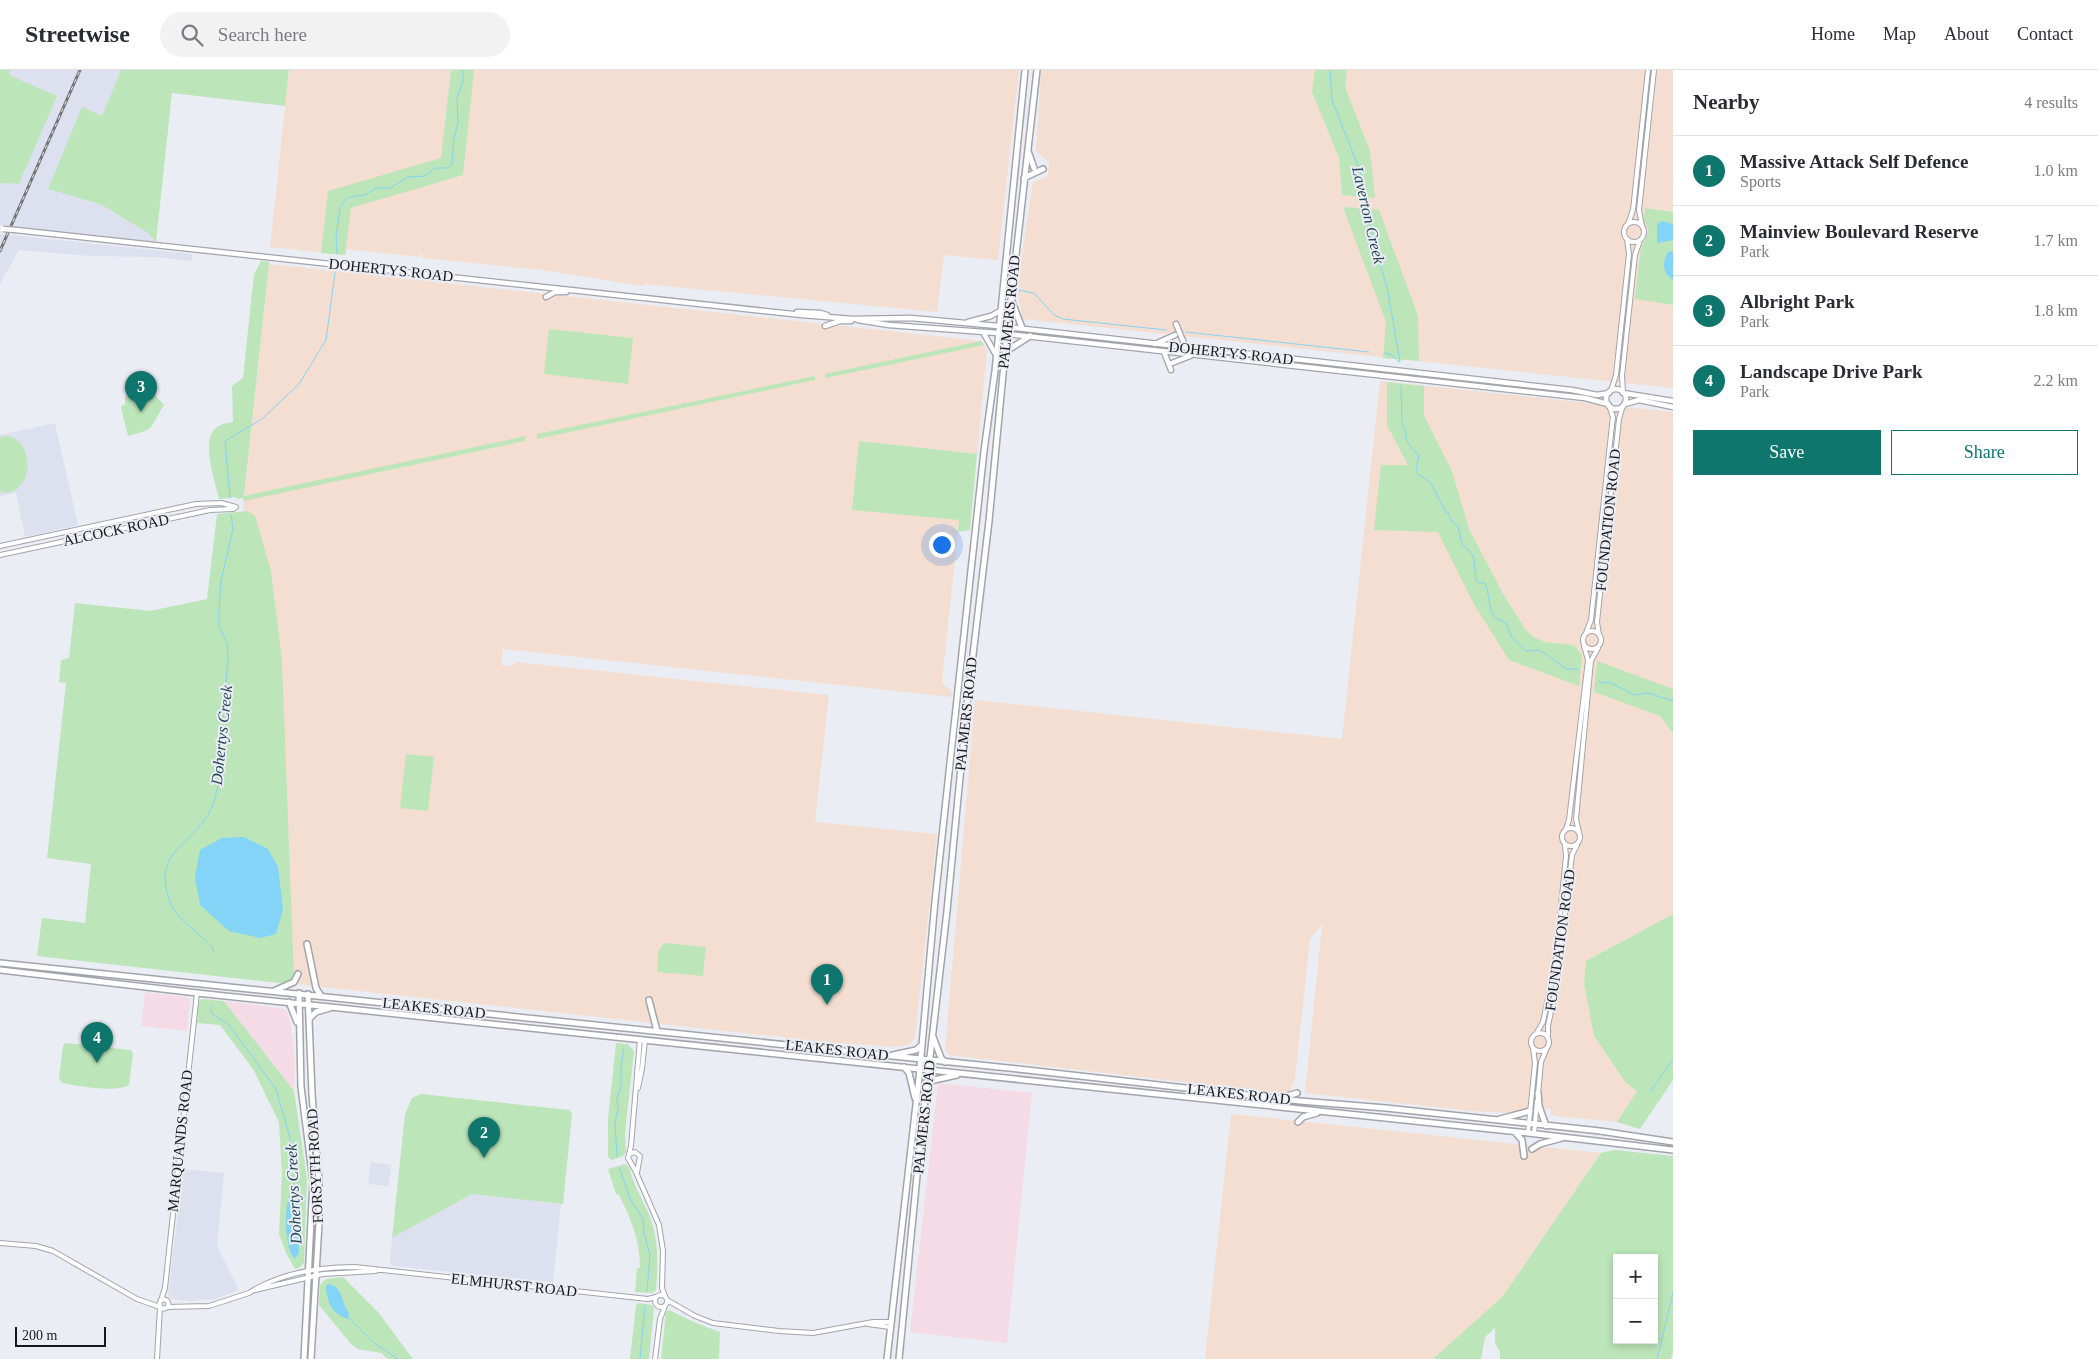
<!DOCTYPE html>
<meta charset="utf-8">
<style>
:root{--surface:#fff;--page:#f2f2f3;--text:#2b2b33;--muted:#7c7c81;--line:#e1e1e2;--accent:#0f766e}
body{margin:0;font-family:Georgia,serif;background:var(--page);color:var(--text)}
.controls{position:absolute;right:15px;bottom:15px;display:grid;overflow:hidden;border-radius:0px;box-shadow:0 2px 8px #0003}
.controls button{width:45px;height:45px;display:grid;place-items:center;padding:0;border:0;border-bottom:1px solid var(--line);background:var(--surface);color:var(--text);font:25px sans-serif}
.scale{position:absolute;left:15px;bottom:12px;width:91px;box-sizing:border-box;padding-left:5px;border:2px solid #18181a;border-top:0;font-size:14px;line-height:18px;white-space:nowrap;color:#18181a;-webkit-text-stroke:4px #ebedf4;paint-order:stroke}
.you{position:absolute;left:941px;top:474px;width:18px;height:18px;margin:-12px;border:4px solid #fff;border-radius:50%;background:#1a73e8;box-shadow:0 0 0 8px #1a73e833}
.badge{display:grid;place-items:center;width:32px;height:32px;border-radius:50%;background:var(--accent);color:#fff;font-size:16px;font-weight:700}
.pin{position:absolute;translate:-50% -41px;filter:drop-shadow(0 1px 2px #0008)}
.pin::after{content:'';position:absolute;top:26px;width:18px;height:15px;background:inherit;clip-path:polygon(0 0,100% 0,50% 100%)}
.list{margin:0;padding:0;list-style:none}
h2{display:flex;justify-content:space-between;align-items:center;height:65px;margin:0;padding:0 20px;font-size:21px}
h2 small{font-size:16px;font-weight:400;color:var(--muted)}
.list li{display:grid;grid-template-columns:32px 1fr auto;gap:15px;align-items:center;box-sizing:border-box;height:70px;padding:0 20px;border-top:1px solid var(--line)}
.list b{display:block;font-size:19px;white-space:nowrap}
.list p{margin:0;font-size:16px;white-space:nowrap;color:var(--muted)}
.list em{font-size:16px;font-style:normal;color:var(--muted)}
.actions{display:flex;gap:10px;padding:15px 20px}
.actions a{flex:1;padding:11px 0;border:1px solid var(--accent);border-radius:0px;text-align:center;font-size:18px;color:var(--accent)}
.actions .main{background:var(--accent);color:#fff}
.icon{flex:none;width:28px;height:28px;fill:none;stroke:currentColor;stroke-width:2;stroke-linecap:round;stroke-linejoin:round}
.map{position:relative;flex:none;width:1673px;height:1289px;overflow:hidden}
header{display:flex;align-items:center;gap:30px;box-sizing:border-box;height:70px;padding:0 25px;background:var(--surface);border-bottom:1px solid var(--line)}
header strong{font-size:24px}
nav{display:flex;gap:28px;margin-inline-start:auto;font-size:18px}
.search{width:350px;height:45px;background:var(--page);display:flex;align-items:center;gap:12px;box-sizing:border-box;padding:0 18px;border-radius:28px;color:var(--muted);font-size:19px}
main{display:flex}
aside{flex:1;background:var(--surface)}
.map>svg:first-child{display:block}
.commercial{fill:#f4dbe5}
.industrial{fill:#f4ded1}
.built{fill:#dde0ee}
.green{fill:#bce5b9;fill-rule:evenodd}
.water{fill:#83d4f7}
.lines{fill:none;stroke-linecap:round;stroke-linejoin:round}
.stream{stroke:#83d4f7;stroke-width:1}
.tertiary-casing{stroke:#a3a4ab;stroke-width:6}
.secondary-casing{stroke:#a3a4ab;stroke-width:7}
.primary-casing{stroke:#a3a4ab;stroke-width:7}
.trunk-casing{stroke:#a3a4ab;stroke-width:8}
.tertiary{stroke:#fff;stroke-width:4}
.secondary{stroke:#fff;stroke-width:4.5}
.primary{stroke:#fff;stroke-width:4.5}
.trunk{stroke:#fff;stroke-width:5}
.rail-casing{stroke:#737478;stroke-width:3}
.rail{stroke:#ebedf4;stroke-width:1;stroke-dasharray:4;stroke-linecap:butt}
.secondary-bridge-casing{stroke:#a3a4ab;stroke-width:7;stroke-linecap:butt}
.secondary-bridge{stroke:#fff;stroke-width:4.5}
.labels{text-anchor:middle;stroke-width:4;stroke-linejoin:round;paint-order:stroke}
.street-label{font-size:15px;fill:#18181a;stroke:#ebedf4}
.water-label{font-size:16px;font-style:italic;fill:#1f4453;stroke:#ebedf4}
</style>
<header>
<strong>Streetwise</strong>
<div class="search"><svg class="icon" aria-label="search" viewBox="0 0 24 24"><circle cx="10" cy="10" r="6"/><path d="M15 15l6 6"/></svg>Search here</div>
<nav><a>Home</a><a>Map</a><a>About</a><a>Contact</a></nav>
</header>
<main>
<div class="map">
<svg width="1673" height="1289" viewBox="0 0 1673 1289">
<rect width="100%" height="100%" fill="#ebedf4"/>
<path class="commercial" d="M 145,922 L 187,927 L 190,930 L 187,961 L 141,956 Z
M 224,931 L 285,939 L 288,942 L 291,957 L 295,993 L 294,1021 Z
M 938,1013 L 1032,1023 L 1007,1273 L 910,1262 Z"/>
<path class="industrial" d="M 289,0 L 1019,0 L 998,190 L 944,185 L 937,242 L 644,214 L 643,216 L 541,200 L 422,188 L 423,184 L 420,184 L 419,187 L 346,179 L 345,185 L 270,177 Z
M 1041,0 L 1673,0 L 1673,318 L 1023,249 L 1018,227 L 1022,184 L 1033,112 L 1048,106 L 1049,92 L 1036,82 Z
M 269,194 L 982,271 L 987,281 L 977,384 L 859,371 L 853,440 L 959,450 L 942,613 L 952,622 L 952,627 L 503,579 L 501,595 L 511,596 L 516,592 L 829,625 L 815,752 L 937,764 L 915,968 L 910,974 L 896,977 L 836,973 L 194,903 Z
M 1380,311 L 1673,342 L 1673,844 L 1586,891 L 1584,914 L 1594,966 L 1626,1013 L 1638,1021 L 1617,1052 L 1556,1046 L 1551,1044 L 1550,1039 L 1525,1037 L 1524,1039 L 1512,1043 L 1471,1041 L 1305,1023 L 1322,854 L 1310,869 L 1295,1009 L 1289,1022 L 1280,1023 L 949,985 L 945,980 L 975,630 L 1342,669 Z
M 1231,1044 L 1601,1083 L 1503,1226 L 1433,1289 L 1205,1289 Z"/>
<path class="built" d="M 10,0 L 121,0 L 102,46 L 82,38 L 48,119 L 100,134 L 148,163 L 156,172 L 0,155 L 0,113 L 19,114 L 56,26 L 8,5 Z
M 0,164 L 192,184 L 192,191 L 155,187 L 90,186 L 19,180 L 0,214 Z
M 55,353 L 78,455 L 25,467 L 16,423 L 0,426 L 0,365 Z
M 371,1092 L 391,1095 L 389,1116 L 368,1114 Z
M 183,1099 L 224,1103 L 217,1176 L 239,1220 L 216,1229 L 190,1231 L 171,1229 L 168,1226 Z
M 472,1124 L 561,1134 L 553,1212 L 392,1196 L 390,1193 L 392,1168 Z"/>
<path class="green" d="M 0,0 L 10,0 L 9,5 L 57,26 L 19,114 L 0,113 Z
M 121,0 L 289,0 L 285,36 L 172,23 L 156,172 L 148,163 L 100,134 L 48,119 L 82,37 L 102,46 Z
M 451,0 L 474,0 L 463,105 L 351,138 L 345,185 L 321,183 L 328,121 L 441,88 Z
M 1315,0 L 1347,0 L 1345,17 L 1370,81 L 1375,128 L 1342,125 L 1339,88 L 1312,22 Z
M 1343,137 L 1379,140 L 1418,246 L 1419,291 L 1383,288 L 1386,252 Z
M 1645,138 L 1673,142 L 1673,235 L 1635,229 L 1641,178 L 1649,162 L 1644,149 Z
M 261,191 L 269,192 L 269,194 L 244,426 L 526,366 L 525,371 L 243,431 L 243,428 L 237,429 L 236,427 L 219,429 C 215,412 201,371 215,359 C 220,354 227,353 233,352 L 232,316 L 243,308 L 254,204 Z
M 549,259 L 633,268 L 628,314 L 544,304 Z
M 981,271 L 984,275 L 826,308 L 825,304 Z
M 815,306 L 815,310 L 537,369 L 537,364 Z
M 1387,312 L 1424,316 L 1424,346 L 1452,401 L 1469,459 L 1502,522 L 1525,559 L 1533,567 L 1545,572 L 1574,575 L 1582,585 L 1579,616 L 1509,590 L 1475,536 L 1438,462 L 1374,460 L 1381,395 L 1408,395 L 1387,355 Z
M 153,321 L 154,324 L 164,335 C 149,358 157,359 128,366 L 121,337 L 125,334 L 125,327 Z
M 8,366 C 38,373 32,429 0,422 L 0,367 Z
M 859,371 L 977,384 L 970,460 L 958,462 L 959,450 L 852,440 Z
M 248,441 L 255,446 L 271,501 L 282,591 L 294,908 L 287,914 L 37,886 L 42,848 L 85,853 L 91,794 L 47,788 L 66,613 L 59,612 L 61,590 L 69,588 L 75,533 L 150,541 L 207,529 L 217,444 Z
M 1597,591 L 1673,619 L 1673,663 L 1660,646 L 1594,622 Z
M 406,684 L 434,687 L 428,741 L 400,738 Z
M 1673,844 L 1673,1010 L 1640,1059 L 1617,1052 L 1637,1021 L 1626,1013 L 1594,966 L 1584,914 L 1586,891 Z
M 664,873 L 706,877 L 703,906 L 657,902 L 658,882 Z
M 202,929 L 224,931 L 294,1021 L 307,1109 L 304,1193 L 299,1198 L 295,1199 L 286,1183 L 279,1164 L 282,1105 L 279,1052 L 253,999 L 220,955 L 197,953 L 199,931 Z
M 65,973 L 131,980 L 133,984 L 129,1015 C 116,1023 77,1016 62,1013 L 59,1009 L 63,976 Z
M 616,973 L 628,974 L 634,981 L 625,1063 L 626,1082 L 623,1086 L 612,1090 L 608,1087 L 608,1049 Z
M 421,1024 L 569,1040 L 572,1044 L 563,1134 L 472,1124 L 392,1168 L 405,1044 L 412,1028 Z
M 1615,1080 L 1673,1086 L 1673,1280 L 1671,1289 L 1500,1289 L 1500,1282 L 1495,1273 L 1495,1258 L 1485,1267 L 1481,1289 L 1433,1289 L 1503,1226 L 1601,1083 ZM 1617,1188 L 1654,1188 L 1654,1270 L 1617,1270 Z
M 625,1094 L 629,1097 C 633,1114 643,1130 650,1147 C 659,1171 658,1195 656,1220 L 653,1223 L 635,1222 L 637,1198 L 640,1198 C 640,1170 631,1149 619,1125 L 616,1124 L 608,1099 Z
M 343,1207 L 378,1242 L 413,1289 L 388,1289 L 381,1283 L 358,1279 L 351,1274 L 319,1235 L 320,1215 L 326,1209 Z
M 638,1233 L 652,1235 L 654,1239 L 649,1289 L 630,1289 L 636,1235 Z
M 669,1240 L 696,1253 L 720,1262 L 719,1289 L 661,1289 L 666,1242 Z"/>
<path class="water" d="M 1662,151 L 1673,154 L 1673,170 L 1657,173 L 1657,154 Z
M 1673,181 L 1673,210 C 1662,202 1662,193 1668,182 Z
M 244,767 L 268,779 L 278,797 L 283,839 L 276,864 L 260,868 L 229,861 L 200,835 L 195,807 L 200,780 L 222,768 Z
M 290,1124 L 294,1124 L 297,1130 L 299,1183 L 295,1189 C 284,1180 284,1136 290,1124 Z
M 328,1214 C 343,1216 341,1233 349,1243 L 348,1249 C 332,1244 327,1232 326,1217 Z"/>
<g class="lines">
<path class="stream" d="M 1330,0 L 1332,30 L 1360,101 L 1374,175 L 1387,217 L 1400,292
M 337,183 L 336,168 L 340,137 L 345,130 L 350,127 L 365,125 L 376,118 L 390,118 L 408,107 L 425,106 L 435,98 L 447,98 L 452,94 L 454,68 L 458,53 L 457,28 L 463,11 L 463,0
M 1018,220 L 1034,223 L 1054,245 L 1063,249 L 1166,260
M 1186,262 L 1369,282
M 1385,283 L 1392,285 L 1399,292
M 1401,316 L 1402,355 L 1406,363 C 1405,372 1412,379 1419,385 L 1416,400 L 1419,405 L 1430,412 L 1446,442 L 1449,444 L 1451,451 L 1458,456 L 1462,474 L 1472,484 L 1474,490 L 1476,510 L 1480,513 L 1485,513 C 1489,521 1489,541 1494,547 C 1497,549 1502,551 1506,553 L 1512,568 L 1526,581 L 1538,580 L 1546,584 L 1566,599 L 1578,599
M 230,428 L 225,371 L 262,349 L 299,314 L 326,270 L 335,203
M 1599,610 L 1601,613 L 1609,612 L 1635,625 L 1648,623 L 1673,631
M 214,883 L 213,878 C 201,864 182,853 172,837 C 170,833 169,827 167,822 C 156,783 191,773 208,745 C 214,735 216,723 219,712 L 228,587 L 227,573 L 219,555 L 219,540 L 221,511 L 233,459 L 231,445
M 211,937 L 212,944 L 228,954 L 276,1019 L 290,1068 L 289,1090 L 293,1098 L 294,1125
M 1650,1022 L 1673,989
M 617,1087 L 615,1052 L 618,1039 L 617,1028 L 621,1017 L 621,998 L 624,978
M 619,1097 L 631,1131 L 643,1149 L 644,1163 L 650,1185 L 647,1221
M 348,1247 L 374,1273 L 398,1289
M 640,1289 L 645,1236
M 1657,1289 L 1673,1223"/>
<defs>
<path id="tertiary" d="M1624 162a10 10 0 1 1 20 0a10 10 0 1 1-20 0Z
M 1628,154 L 1633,140 L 1648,0
M 1642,156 L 1639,140 L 1654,0
M 1611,321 L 1616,305 L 1629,184 L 1627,169
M 1623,322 L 1622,306 L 1635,185 L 1640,170
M 0,476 L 196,434 L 221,433 L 236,437 L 233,439 L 210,440 L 0,485
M1583 570a9 9 0 1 1 18 0a9 9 0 1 1-18 0Z
M 1586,563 L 1591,550 L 1612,355 L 1613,347 L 1609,335
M 1599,565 L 1597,552 L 1619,349 L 1623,335
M1562 767a9 9 0 1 1 18 0a9 9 0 1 1-18 0Z
M 1566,759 L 1569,750 L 1588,590 L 1584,576
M 1579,762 L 1576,749 L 1591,591 L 1598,578
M1531 972a9 9 0 1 1 18 0a9 9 0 1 1-18 0Z
M 1536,964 L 1543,952 L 1555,896 L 1566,786 L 1565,775
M 1548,966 L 1548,956 L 1557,912 L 1572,785 L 1577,775
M 640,969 L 631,1076 L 628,1088 L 635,1100 L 659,1155 L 663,1181 L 662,1218 L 665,1226
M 638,1018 L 642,999 L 645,970
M 1538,1024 L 1541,992 L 1546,980
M 1528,1063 L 1535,993 L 1533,978
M 1534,1064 L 1537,1031
M 629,1084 L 635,1082 L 640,1086 L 637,1103
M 0,1173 L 36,1176 L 53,1181 L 137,1229 L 160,1237
M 255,1220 L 323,1204 L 376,1201
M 249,1223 C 280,1203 319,1197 355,1197 L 648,1229 L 656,1227
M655 1231a6 6 0 1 1 12 0a6 6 0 1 1-12 0Z
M159.5 1234a4.5 4.5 0 1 1 9 0a4.5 4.5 0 1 1-9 0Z
M 161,1230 L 165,1218 L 197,923
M 667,1230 L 695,1246 L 713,1253 L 779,1261 L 813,1263 L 873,1252 L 890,1252
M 167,1237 L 209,1236 L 249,1223
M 868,1254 L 890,1257
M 157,1289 L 160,1237
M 655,1289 L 660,1249 L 665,1236"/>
<path id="secondary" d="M 16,160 L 802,245 L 852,249 L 911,248 L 998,256
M 546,227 L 555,222 L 566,222
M 797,242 L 820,243 L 827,245
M 858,250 L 889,255 L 998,263
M 968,252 L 991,246 L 1000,241
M 825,256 L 840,251 L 851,251
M 983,262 L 996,285"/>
<path id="primary" d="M 1176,254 L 1186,278
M 998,256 L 1572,320 L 1597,325 L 1609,323
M 998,263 L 1585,328 L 1608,334
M 1155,274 L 1175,265
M 1164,282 L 1171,300
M 1172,293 L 1190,286
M1606 329a10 10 0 1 1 20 0a10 10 0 1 1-20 0Z
M 1623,323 L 1673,331
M 1625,334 L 1639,330 L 1673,337"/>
<path id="trunk" d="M 1028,81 L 1034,98
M 1024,108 L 1043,99
M 1011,229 L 1022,258
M 1005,282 L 1030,266
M 307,874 L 316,918 L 321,926
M 0,893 L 1027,1000 L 1300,1031 L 1386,1038 L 1600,1061 L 1673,1072
M 0,900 L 197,923 L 1528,1063 L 1673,1080
M 274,921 L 294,912 L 298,904
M 299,923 L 301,1017 L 313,1111 L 304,1289
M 308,924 L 312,1024 L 319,1111 L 319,1153 L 311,1289
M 649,930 L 657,961
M 289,932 L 297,952
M 310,948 L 316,942 L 330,938
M 933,967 L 941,988 L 945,992
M 893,985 L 916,980 L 922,975
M 904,997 L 909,1003 L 915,1028
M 927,1014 L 934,1010 L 957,1005
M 1538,1023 L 1539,1036 L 1546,1056
M 1280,1028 L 1297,1023
M 1500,1049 L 1530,1041
M 1298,1052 L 1303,1047 L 1317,1043
M 1515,1062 L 1522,1070 L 1524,1086
M 1532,1079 L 1540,1074 L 1562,1068
M 887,1289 L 919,1008 L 935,831 L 984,381 L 995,301 L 1025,0
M 899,1289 L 921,1065 L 947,841 L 967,635 L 989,451 L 1006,273 L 1037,0"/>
</defs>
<use href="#tertiary" class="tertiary-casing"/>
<use href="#secondary" class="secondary-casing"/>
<use href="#primary" class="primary-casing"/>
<use href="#trunk" class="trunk-casing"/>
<use href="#tertiary" class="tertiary"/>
<use href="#secondary" class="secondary"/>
<use href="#primary" class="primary"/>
<use href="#trunk" class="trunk"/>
<defs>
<path id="rail" d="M 0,181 L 80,0"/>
</defs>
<use href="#rail" class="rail-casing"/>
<use href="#rail" class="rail"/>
<defs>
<path id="secondary-bridge" d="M 3,159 L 16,160"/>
</defs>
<use href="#secondary-bridge" class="secondary-bridge-casing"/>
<use href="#secondary-bridge" class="secondary-bridge"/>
</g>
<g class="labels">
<g class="street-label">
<text transform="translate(391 200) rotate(6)" y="5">DOHERTYS ROAD</text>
<text transform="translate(1009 242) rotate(-84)" y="5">PALMERS ROAD</text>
<text transform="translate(1231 283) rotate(6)" y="5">DOHERTYS ROAD</text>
<text transform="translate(1608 450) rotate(-84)" y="5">FOUNDATION ROAD</text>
<text transform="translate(116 460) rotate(-12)" y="5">ALCOCK ROAD</text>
<text transform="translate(966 644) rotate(-84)" y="5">PALMERS ROAD</text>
<text transform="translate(1560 870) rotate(-82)" y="5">FOUNDATION ROAD</text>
<text transform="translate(434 938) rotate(6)" y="5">LEAKES ROAD</text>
<text transform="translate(837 980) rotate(6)" y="5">LEAKES ROAD</text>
<text transform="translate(1239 1024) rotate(6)" y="5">LEAKES ROAD</text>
<text transform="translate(924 1047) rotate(-84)" y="5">PALMERS ROAD</text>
<text transform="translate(180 1071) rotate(-84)" y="5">MARQUANDS ROAD</text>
<text transform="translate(315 1096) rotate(-93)" y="5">FORSYTH ROAD</text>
<text transform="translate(514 1215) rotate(6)" y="5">ELMHURST ROAD</text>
</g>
<g class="water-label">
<text transform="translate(1369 145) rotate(77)" y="6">Laverton Creek</text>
<text transform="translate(221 665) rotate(-84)" y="6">Dohertys Creek</text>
<text transform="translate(293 1124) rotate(-93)" y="6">Dohertys Creek</text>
</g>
</g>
</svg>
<div class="controls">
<button>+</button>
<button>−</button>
</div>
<div class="scale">200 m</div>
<div class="you"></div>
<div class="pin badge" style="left:827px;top:935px">1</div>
<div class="pin badge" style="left:484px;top:1088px">2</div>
<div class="pin badge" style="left:141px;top:342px">3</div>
<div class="pin badge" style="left:97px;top:993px">4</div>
</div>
<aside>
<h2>Nearby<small>4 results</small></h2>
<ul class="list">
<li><span class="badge">1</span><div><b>Massive Attack Self Defence</b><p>Sports</p></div><em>1.0 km</em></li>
<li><span class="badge">2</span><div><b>Mainview Boulevard Reserve</b><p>Park</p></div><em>1.7 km</em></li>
<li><span class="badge">3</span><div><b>Albright Park</b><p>Park</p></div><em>1.8 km</em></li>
<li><span class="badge">4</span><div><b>Landscape Drive Park</b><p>Park</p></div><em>2.2 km</em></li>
</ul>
<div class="actions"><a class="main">Save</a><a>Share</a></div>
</aside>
</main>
